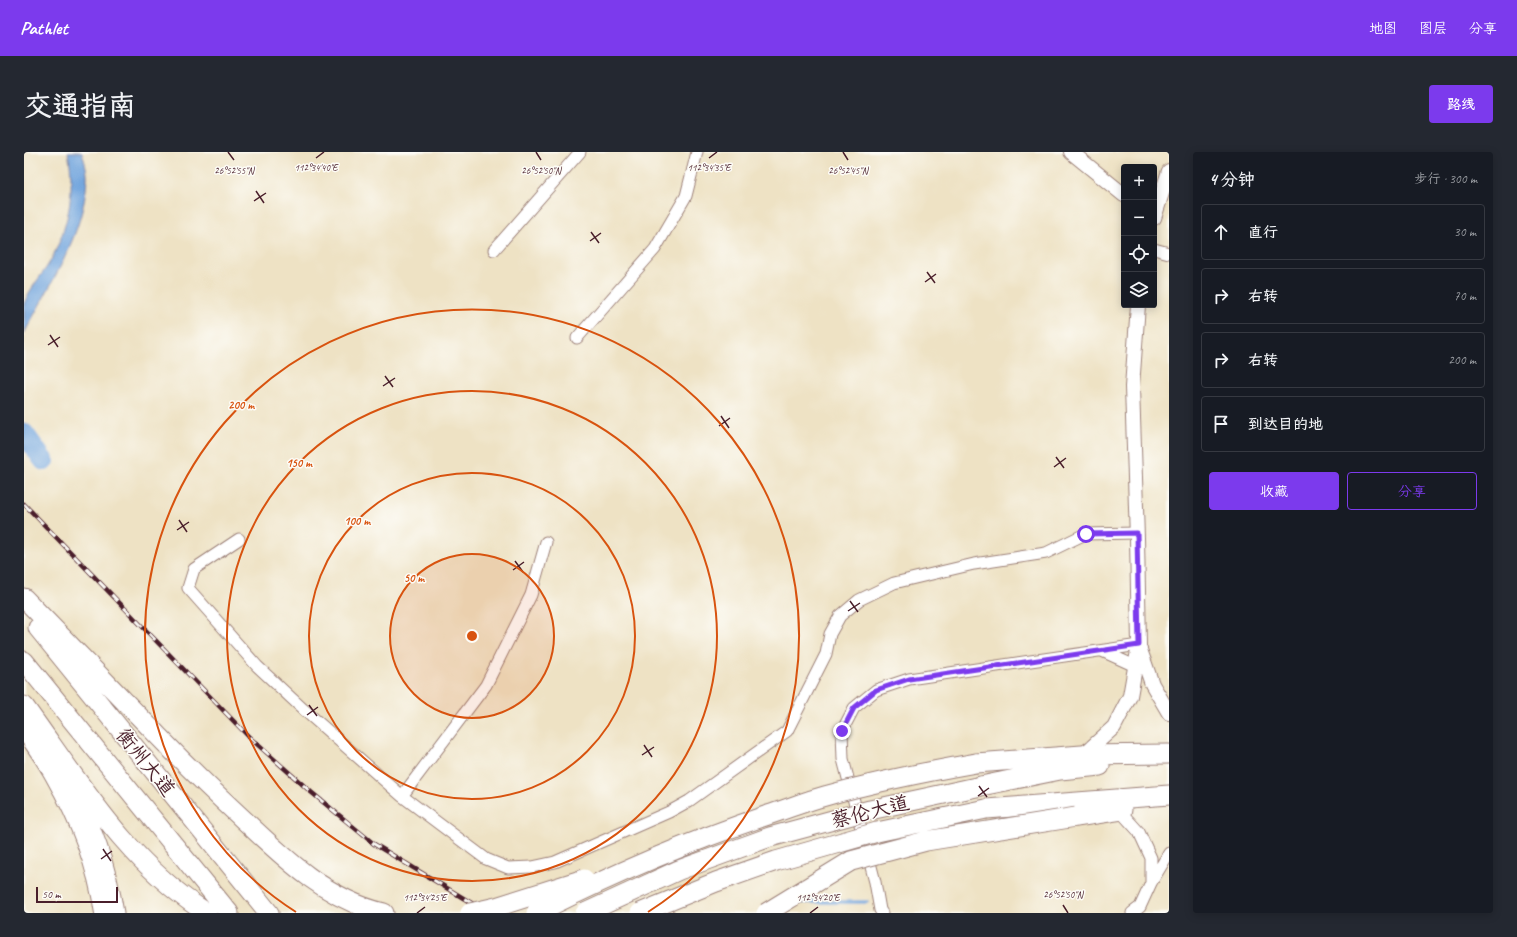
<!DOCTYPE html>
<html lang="zh">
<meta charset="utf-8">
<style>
:root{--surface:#171b24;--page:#242831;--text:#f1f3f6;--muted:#9ea1a6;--line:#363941;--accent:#7c3aed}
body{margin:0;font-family:Caveat,"LXGW WenKai TC",sans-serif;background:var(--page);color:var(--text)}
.controls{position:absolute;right:12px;top:12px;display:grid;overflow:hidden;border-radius:4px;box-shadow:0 2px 10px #0003}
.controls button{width:36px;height:36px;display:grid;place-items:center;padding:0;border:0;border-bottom:1px solid var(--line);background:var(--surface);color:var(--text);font:20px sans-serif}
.scale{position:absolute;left:12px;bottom:10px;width:82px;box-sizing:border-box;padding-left:4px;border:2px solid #4a1f2b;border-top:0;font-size:11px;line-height:14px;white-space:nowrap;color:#4a1f2b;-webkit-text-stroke:3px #fdfcf7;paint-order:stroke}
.stop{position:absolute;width:12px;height:12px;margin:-9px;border:3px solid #7c3aed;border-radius:50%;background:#fff}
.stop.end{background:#7c3aed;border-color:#fff;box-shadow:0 1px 4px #0008}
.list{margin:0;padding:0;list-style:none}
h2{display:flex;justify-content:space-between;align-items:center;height:52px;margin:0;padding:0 16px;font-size:17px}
h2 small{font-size:13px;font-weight:400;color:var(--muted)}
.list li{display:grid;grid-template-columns:26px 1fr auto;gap:12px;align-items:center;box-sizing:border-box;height:56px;margin:0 8px 8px;padding:0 8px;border:1px solid var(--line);border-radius:4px}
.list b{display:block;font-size:15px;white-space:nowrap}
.list em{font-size:13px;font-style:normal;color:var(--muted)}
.actions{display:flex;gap:8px;padding:12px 16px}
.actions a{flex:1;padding:9px 0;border:1px solid var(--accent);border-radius:4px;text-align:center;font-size:14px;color:var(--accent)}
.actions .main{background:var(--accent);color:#fff}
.icon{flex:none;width:22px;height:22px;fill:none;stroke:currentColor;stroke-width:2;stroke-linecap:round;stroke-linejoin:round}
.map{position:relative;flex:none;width:1145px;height:761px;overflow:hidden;border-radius:4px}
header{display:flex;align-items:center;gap:24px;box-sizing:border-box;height:56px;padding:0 20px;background:var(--accent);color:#fff}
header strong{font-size:19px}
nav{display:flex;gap:22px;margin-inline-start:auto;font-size:14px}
.intro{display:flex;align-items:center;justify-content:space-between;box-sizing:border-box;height:96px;padding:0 24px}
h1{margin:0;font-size:28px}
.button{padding:10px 18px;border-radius:4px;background:var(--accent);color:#fff;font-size:14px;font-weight:700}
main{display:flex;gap:24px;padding:0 24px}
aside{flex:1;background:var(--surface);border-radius:4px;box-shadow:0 2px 10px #0003}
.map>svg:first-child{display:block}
.water{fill:#71a4dd;stroke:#5e6284}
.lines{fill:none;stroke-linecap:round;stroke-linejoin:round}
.stream{stroke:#71a4dd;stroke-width:3.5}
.river{stroke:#71a4dd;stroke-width:20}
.minor-casing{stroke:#9c8078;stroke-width:13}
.tertiary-casing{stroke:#9c8078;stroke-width:16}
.primary-casing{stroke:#9c8078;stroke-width:20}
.trunk-casing{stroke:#9c8078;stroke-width:21}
.minor{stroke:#fff;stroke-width:11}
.tertiary{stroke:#fff;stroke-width:14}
.primary{stroke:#fff;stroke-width:18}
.trunk{stroke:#fff;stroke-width:19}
.rail-casing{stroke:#4a1f2b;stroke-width:4.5}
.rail{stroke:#fdfcf7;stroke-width:3;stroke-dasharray:9;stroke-linecap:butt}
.trunk-bridge-casing{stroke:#9c8078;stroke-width:21;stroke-linecap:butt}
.trunk-bridge{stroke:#fff;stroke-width:19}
.route{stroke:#7c3aed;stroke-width:5}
.ticks{fill:none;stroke:#4a1f2b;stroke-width:1.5}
.ring{fill:none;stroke:#d8530f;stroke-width:2}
.labels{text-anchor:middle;stroke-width:3;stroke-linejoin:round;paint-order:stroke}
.street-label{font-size:20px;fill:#4a1f2b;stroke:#fdfcf7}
.ticks-label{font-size:10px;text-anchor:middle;fill:#4a1f2b;stroke:#fdfcf7;stroke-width:3;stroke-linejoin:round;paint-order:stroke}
.centre{fill:#d8530f;stroke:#fdfcf7;stroke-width:2}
.ring-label{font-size:12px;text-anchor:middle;font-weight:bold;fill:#d8530f;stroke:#fdfcf7;stroke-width:3;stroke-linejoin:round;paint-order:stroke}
</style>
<header>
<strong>Pathlet</strong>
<nav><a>地图</a><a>图层</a><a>分享</a></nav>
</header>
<div class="intro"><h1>交通指南</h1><a class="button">路线</a></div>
<main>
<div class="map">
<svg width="1145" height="761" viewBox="0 0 1145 761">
<rect width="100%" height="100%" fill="#fdfcf7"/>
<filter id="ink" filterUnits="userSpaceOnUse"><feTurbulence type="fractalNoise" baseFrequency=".025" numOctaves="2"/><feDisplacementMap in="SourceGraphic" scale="8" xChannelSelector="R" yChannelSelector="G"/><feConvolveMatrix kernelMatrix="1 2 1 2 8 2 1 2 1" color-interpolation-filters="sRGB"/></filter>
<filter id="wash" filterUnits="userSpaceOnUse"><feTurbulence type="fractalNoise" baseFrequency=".012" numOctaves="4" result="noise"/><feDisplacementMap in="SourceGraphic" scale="16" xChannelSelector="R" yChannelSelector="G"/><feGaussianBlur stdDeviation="0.9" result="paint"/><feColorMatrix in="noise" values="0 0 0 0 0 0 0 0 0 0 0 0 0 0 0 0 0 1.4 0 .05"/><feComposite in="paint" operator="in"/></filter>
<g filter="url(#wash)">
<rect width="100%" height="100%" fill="#eee2c4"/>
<path class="water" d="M 44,0 L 58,0 C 60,8 64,19 63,27 C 60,84 25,133 0,182 C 0,173 0,161 0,152 C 6,134 21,121 29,104 C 46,69 51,38 44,0 Z
M 0,273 L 22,304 L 13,310 L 0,293 Z"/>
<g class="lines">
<path class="stream" d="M 774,750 L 843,750"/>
<path class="river" d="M 0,281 L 20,309"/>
</g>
</g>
<g filter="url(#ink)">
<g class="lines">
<defs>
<path id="minor" d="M 1130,97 L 1145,101
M 470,98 L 556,0
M 553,186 L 631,97 L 662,44 L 673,0
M 215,387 L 170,417 L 164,436 L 233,514 L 279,557 L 378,644 L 462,707 L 484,716 L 508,715 L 531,710 L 645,660 L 665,649 L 763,579 L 802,502 L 806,482 L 816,464 L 835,448 L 870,431 L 950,412 L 1022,401 L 1061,382 L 1113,381
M 1078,499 L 1111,514
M 378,644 L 462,533 L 507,443 L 522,390
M 1095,658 L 1115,680 L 1127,706 L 1127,731
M 858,761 L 856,758 L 851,730 L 819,607 L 818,579 L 830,556 L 852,538 L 885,527 L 1115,493
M 1108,761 L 1116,755 L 1127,731 L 1145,701"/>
<path id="tertiary" d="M 1047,0 L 1100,43
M 1130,66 L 1145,19
M 1115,495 L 1128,532 L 1145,561
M 1055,605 L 1067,596 L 1090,575 L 1106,544 L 1115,493 L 1113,386 L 1108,235 L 1114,153"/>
<path id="primary" d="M 0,577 C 10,592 21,607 30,623 C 54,665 73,713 80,761"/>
<path id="trunk" d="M 0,446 C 47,494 94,543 141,591 C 167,618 194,644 221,669 C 262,708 304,748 360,761
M 14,476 L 245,761
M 0,509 L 205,761
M 0,554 C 54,628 103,711 183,761
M 952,611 L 1058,603 L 1145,602
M 957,634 L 1036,618 L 1076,614
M 47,637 C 69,675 83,718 90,761
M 962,657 L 1145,643
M 1052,665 L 1098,658"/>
</defs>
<use href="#minor" class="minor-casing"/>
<use href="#tertiary" class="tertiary-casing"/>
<use href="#primary" class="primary-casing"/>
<use href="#trunk" class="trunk-casing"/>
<use href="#minor" class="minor"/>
<use href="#tertiary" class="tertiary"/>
<use href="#primary" class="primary"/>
<use href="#trunk" class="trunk"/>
<defs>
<path id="rail" d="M 0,352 L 225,585 L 287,640 L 350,692 L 464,761"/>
</defs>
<use href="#rail" class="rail-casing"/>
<use href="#rail" class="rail"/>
<defs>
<path id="trunk-bridge" d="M 446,761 L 472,755 L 560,727
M 512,761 C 587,723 664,690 744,663 C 763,657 782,649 801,644 C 851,630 901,620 952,611
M 561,761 L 655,718 L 746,685 L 846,658 L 957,634
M 616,761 L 692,730 L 752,709 L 853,680 L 962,657
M 742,761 L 827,709 L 902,689 L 1052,665"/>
</defs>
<use href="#trunk-bridge" class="trunk-bridge-casing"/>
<use href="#trunk-bridge" class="trunk-bridge"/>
</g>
</g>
<g class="lines" filter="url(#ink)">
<path class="route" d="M 818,579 L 830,556 L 852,538 L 885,527 L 1115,493 L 1113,381 L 1062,382"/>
</g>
<path class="ticks" d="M 204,0 L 210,8M 512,0 L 517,8M 819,0 L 824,8M 292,6 L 300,0M 685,6 L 693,0M 232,39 L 240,51M 230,49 L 242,41M 567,80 L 575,91M 566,89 L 577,81M 903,120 L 911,131M 901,130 L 912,122M 26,183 L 34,195M 24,193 L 36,185M 361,224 L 369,235M 359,234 L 371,226M 697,264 L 705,276M 695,274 L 706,266M 1032,305 L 1040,316M 1030,315 L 1042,306M 155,368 L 163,380M 153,378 L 165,370M 491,409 L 499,420M 489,418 L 500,410M 826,449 L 834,460M 824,459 L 836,451M 285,553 L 293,564M 283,563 L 294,555M 620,593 L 628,605M 618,603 L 630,595M 955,634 L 963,645M 954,644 L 965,636M 79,697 L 87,709M 77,707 L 88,699M 1039,753 L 1044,761M 393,761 L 401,755M 786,761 L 794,755"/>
<circle cx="448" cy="484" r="82" fill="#d8530f" fill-opacity=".12"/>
<g class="ring">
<circle cx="448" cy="484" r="82"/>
<circle cx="448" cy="484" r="163"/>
<circle cx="448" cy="484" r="245"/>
<path d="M272 760A327 327 0 1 1 624 760"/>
</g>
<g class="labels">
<g class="street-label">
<text transform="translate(122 610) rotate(51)" y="7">衡州大道</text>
<text transform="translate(846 659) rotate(-14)" y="7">蔡伦大道</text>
</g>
</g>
<g class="ticks-label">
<text x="292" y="19">112°34'40"E</text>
<text x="685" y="19">112°34'35"E</text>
<text x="210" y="22">26°52'55"N</text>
<text x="517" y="22">26°52'50"N</text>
<text x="824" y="22">26°52'45"N</text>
<text x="1039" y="746">26°52'50"N</text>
<text x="401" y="749">112°34'25"E</text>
<text x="794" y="749">112°34'20"E</text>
</g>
<circle cx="448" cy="484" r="6" class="centre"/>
<g class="ring-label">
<text x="217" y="257">200 m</text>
<text x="275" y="315">150 m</text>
<text x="333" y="373">100 m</text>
<text x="390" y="430">50 m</text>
</g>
</svg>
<div class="controls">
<button>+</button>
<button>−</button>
<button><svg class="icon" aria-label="locate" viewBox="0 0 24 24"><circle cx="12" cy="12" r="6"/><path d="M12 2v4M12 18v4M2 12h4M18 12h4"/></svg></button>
<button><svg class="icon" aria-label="layers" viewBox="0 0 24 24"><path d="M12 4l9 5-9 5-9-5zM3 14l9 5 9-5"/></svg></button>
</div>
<div class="scale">50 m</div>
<div class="stop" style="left:1062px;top:382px"></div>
<div class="stop end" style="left:818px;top:579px"></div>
</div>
<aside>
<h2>4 分钟<small>步行 · 300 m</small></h2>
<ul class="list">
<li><svg class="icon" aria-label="ahead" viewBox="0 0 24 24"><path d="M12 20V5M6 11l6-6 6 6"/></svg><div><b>直行</b></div><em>30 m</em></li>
<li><svg class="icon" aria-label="right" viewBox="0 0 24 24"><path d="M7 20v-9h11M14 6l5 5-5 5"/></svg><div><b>右转</b></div><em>70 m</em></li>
<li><svg class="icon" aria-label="right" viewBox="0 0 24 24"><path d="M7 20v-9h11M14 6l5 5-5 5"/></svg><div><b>右转</b></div><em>200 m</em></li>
<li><svg class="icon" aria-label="arrive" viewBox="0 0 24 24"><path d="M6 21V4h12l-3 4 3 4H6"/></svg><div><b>到达目的地</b></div></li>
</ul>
<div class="actions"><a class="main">收藏</a><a>分享</a></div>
</aside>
</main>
